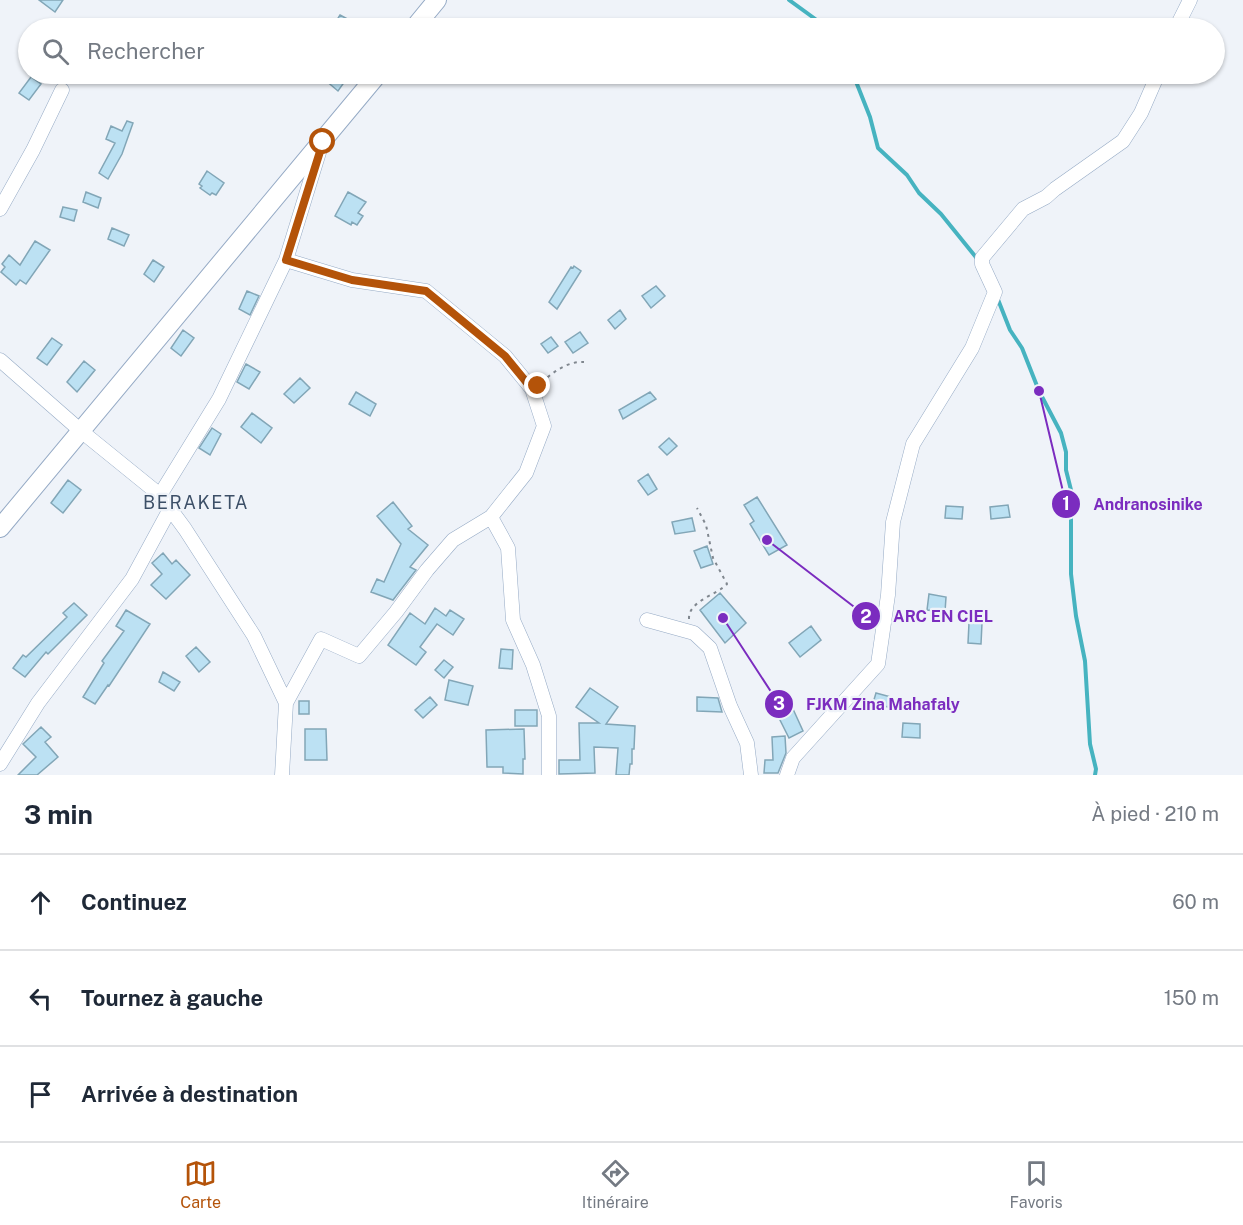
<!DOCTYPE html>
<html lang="fr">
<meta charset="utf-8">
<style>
:root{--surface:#fff;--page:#f2f2f3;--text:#1f2937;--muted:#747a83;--line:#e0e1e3;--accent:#b45309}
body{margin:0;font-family:"Public Sans",sans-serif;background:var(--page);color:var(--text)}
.stop{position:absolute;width:18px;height:18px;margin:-14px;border:4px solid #b45309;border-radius:50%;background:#fff}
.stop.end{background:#b45309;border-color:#fff;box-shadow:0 2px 6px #0008}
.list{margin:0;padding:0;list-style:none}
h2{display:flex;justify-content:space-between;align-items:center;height:78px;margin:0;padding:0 24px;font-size:26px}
h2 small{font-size:20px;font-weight:400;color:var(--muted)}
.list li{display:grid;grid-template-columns:39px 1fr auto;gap:18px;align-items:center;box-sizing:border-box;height:96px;padding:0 24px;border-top:2px solid var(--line)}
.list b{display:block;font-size:22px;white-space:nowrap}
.list em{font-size:20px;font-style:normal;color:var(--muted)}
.icon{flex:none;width:33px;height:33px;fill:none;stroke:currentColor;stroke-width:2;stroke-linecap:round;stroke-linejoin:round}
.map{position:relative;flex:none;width:1243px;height:775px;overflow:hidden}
.search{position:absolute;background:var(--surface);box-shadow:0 2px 4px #0004;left:18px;right:18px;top:18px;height:66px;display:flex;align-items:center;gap:15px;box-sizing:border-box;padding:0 21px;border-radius:33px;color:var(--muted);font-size:22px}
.sheet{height:366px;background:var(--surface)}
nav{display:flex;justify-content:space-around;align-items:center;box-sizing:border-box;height:84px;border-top:2px solid var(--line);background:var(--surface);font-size:16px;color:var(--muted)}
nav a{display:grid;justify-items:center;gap:3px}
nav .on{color:var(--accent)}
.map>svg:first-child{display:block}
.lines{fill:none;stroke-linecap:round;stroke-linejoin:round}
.stream{stroke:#46b3c0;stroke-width:4}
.building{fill:#bce1f3;stroke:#82a6b7;stroke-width:1.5}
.minor-casing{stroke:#95aac5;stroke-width:15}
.tertiary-casing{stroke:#95aac5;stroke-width:20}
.path{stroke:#80878f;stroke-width:2;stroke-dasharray:3 4.5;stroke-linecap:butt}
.minor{stroke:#fff;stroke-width:14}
.tertiary{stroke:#fff;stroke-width:18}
.route{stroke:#b45309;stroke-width:8}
.labels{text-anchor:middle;stroke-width:4.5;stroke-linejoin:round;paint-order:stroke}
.quarter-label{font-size:18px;letter-spacing:1.5px;fill:#3c4f67;stroke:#eff3f9}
.leader{fill:none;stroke:#7b2cbf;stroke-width:2}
.callout-dot{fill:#7b2cbf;stroke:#eff3f9;stroke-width:2}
.mark-label{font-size:18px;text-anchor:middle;font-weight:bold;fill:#fff}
.callout-label{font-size:16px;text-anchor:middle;font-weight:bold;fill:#7b2cbf;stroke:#eff3f9;stroke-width:4.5;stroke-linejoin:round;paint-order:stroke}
</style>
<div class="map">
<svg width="1243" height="775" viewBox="0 0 1243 775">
<rect width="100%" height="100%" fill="#eff3f9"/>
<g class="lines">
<path class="stream" d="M 789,0 L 818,21 L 831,28
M 853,74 L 870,117 L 878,148 L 907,175 L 919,193 L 941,214 L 979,261
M 997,297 L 1010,330 L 1022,348 L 1039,391 L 1061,433 L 1066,452 L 1066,470 L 1071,490 L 1071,574 L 1076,616 L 1085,661 L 1090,744 L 1096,769 L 1095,775"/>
</g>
<path class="building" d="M 39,0 L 63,0 L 55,12 Z
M 340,15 L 364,28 L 332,28 Z
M 318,74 L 350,74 L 338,91 Z
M 31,77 L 41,84 L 29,100 L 19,93 Z
M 127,121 L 133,123 L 122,154 L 108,179 L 99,173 L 115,143 L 106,139 L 111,126 L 122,131 Z
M 207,171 L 224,183 L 216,195 L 212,193 L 210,195 L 200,188 L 202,186 L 199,184 Z
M 86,192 L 101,198 L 98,208 L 83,202 Z
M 348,192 L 366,202 L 358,213 L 363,216 L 357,225 L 352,222 L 351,225 L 335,216 Z
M 63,207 L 77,210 L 74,221 L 60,217 Z
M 112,228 L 129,235 L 124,246 L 108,239 Z
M 35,241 L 50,250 L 26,284 L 20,280 L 16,285 L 1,272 L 5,267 L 2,264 L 9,255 L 20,265 Z
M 153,260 L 164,267 L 154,282 L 144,274 Z
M 574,266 L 581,271 L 557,309 L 549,302 L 571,267 L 573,268 Z
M 656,286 L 665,296 L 651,308 L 642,296 Z
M 247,291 L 259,296 L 250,315 L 239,309 Z
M 620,310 L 626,319 L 615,329 L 608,320 Z
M 183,330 L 194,338 L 181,356 L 171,348 Z
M 580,332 L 588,343 L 573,353 L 565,342 Z
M 551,337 L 558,346 L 548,353 L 541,344 Z
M 52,338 L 62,345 L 47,365 L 37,358 Z
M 84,361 L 95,370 L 77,392 L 67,382 Z
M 246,364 L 260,372 L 249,389 L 237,382 Z
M 300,378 L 310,388 L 294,403 L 284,394 Z
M 356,392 L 376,404 L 370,416 L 349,404 Z
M 650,392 L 656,399 L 623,419 L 619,410 Z
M 252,413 L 272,428 L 261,443 L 241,427 Z
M 212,428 L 221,434 L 210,455 L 199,448 Z
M 669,438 L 677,446 L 667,455 L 659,447 Z
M 648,474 L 657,489 L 648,495 L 638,481 Z
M 68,480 L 81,490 L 63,513 L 51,503 Z
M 757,497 L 787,545 L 769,555 L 750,524 L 754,521 L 744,505 Z
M 393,502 L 412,526 L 408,529 L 428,545 L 410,567 L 416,570 L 393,600 L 371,592 L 377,579 L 384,582 L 401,544 L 377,516 Z
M 1008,505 L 1010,517 L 991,519 L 990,507 Z
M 946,506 L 963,507 L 962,519 L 945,518 Z
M 692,518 L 695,531 L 675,534 L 672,522 Z
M 707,546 L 713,564 L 701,568 L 694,551 Z
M 163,553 L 172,564 L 176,560 L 190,575 L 166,599 L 151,585 L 162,574 L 152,563 Z
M 720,593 L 746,623 L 725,643 L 700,610 Z
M 929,594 L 946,597 L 945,612 L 927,610 Z
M 74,603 L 87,615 L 48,654 L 46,652 L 25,677 L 13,668 L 23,655 L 26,657 L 67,617 L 63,613 Z
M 435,608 L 446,616 L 450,610 L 464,619 L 453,635 L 437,624 L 420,647 L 426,652 L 416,665 L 388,645 L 410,613 L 425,624 Z
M 126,610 L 150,624 L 109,686 L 108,685 L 95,704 L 83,697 L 104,663 L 102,661 L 124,631 L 116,626 Z
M 969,623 L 982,623 L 981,644 L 968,643 Z
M 811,626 L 821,640 L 800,657 L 789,643 Z
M 196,647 L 210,662 L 199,672 L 186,656 Z
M 501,649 L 513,650 L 512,669 L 499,668 Z
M 444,660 L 453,667 L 444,678 L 435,670 Z
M 163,672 L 180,682 L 174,691 L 159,682 Z
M 449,680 L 473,686 L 468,705 L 445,700 Z
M 590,688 L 618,707 L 606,724 L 635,726 L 634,749 L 632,749 L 632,764 L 630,764 L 629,775 L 616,775 L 618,748 L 594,747 L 595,773 L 559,774 L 559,760 L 580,760 L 579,723 L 599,723 L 576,707 Z
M 876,693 L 891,697 L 888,707 L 873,703 Z
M 430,697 L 437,705 L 423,718 L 415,710 Z
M 697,697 L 718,698 L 722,712 L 697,711 Z
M 299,701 L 309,701 L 309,714 L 299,714 Z
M 793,709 L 803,731 L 789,738 L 778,716 Z
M 515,710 L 537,710 L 537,726 L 515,726 Z
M 903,723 L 920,724 L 920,738 L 902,737 Z
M 41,727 L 51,737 L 45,742 L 58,757 L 37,775 L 18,775 L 36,757 L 23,744 Z
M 305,729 L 326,729 L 327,760 L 305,760 Z
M 524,729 L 525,759 L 523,759 L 523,774 L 503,773 L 503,767 L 487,767 L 486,730 Z
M 785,736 L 786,753 L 778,773 L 764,773 L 765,760 L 773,760 L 772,737 Z"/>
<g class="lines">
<defs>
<path id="minor" d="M 1176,28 L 1190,0
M 0,209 L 33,150 L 62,90
M 286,260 L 352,280 L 426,291 L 505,356 L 532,389 L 544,426 L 526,473 L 491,517 L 453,540 L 427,570 L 396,612 L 359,656 L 321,639 L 286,703
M 0,360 L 81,431 L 160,495 L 185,529 L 254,636 L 286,703 L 282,775
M 160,495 L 219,399 L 286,260 L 321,146
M 491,517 L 508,548 L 513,620 L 533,665 L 549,716 L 549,775
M 647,620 L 694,633 L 710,648 L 730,706 L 747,743 L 751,775
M 0,764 L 38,703 L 132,579 L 170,509
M 787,775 L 793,758 L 878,664 L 888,595 L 893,522 L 913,444 L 972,348 L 995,292 L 982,264 L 982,258 L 1023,209 L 1046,197 L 1055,189 L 1123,141 L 1141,113 L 1158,74"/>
<path id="tertiary" d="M 414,28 L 437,0
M 0,528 L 378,74"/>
</defs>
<use href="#minor" class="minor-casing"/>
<use href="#tertiary" class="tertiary-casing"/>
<path class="path" d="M 542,382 C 553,372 568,361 584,362
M 689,619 C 688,601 717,595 727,584 L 713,558 L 706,525 L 697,508"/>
<use href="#minor" class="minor"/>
<use href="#tertiary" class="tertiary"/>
</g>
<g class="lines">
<path class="route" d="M 323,142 L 286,260 L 352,280 L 426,291 L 505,356 L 532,389 L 538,386"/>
</g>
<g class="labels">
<g class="quarter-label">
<text x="196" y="509">BERAKETA</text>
</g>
</g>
<path class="leader" d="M1039 391L1066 504M767 540L866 616M723 618L779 704"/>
<g class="callout-dot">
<circle cx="1039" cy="391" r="6"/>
<circle cx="767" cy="540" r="6"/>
<circle cx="723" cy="618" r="6"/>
<circle cx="1066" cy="504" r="15"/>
<circle cx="866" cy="616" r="15"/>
<circle cx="779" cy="704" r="15"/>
</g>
<g class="mark-label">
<text x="1066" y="510">1</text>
<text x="866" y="623">2</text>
<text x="779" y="710">3</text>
</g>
<g class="callout-label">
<text x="1148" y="510">Andranosinike</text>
<text x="943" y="622">ARC EN CIEL</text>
<text x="883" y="710">FJKM Zina Mahafaly</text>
</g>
</svg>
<div class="stop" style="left:323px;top:142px"></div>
<div class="stop end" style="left:538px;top:386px"></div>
<div class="search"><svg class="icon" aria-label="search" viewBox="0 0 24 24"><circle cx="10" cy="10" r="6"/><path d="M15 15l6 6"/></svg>Rechercher</div>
</div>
<section class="sheet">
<h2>3 min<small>À pied · 210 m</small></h2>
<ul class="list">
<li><svg class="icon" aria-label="ahead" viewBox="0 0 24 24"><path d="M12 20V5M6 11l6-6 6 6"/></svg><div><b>Continuez</b></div><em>60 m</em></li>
<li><svg class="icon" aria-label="left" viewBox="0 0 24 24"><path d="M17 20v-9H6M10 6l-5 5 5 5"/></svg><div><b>Tournez à gauche</b></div><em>150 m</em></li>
<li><svg class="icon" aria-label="arrive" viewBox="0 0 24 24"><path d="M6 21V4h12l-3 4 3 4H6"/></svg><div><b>Arrivée à destination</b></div></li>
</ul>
</section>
<nav>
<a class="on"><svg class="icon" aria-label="map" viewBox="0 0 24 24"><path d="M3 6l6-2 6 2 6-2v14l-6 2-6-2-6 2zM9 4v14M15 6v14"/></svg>Carte</a>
<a><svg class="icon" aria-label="directions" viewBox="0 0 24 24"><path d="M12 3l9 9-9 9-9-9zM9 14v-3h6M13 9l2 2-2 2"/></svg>Itinéraire</a>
<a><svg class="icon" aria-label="saved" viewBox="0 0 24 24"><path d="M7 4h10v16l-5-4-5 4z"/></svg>Favoris</a>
</nav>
